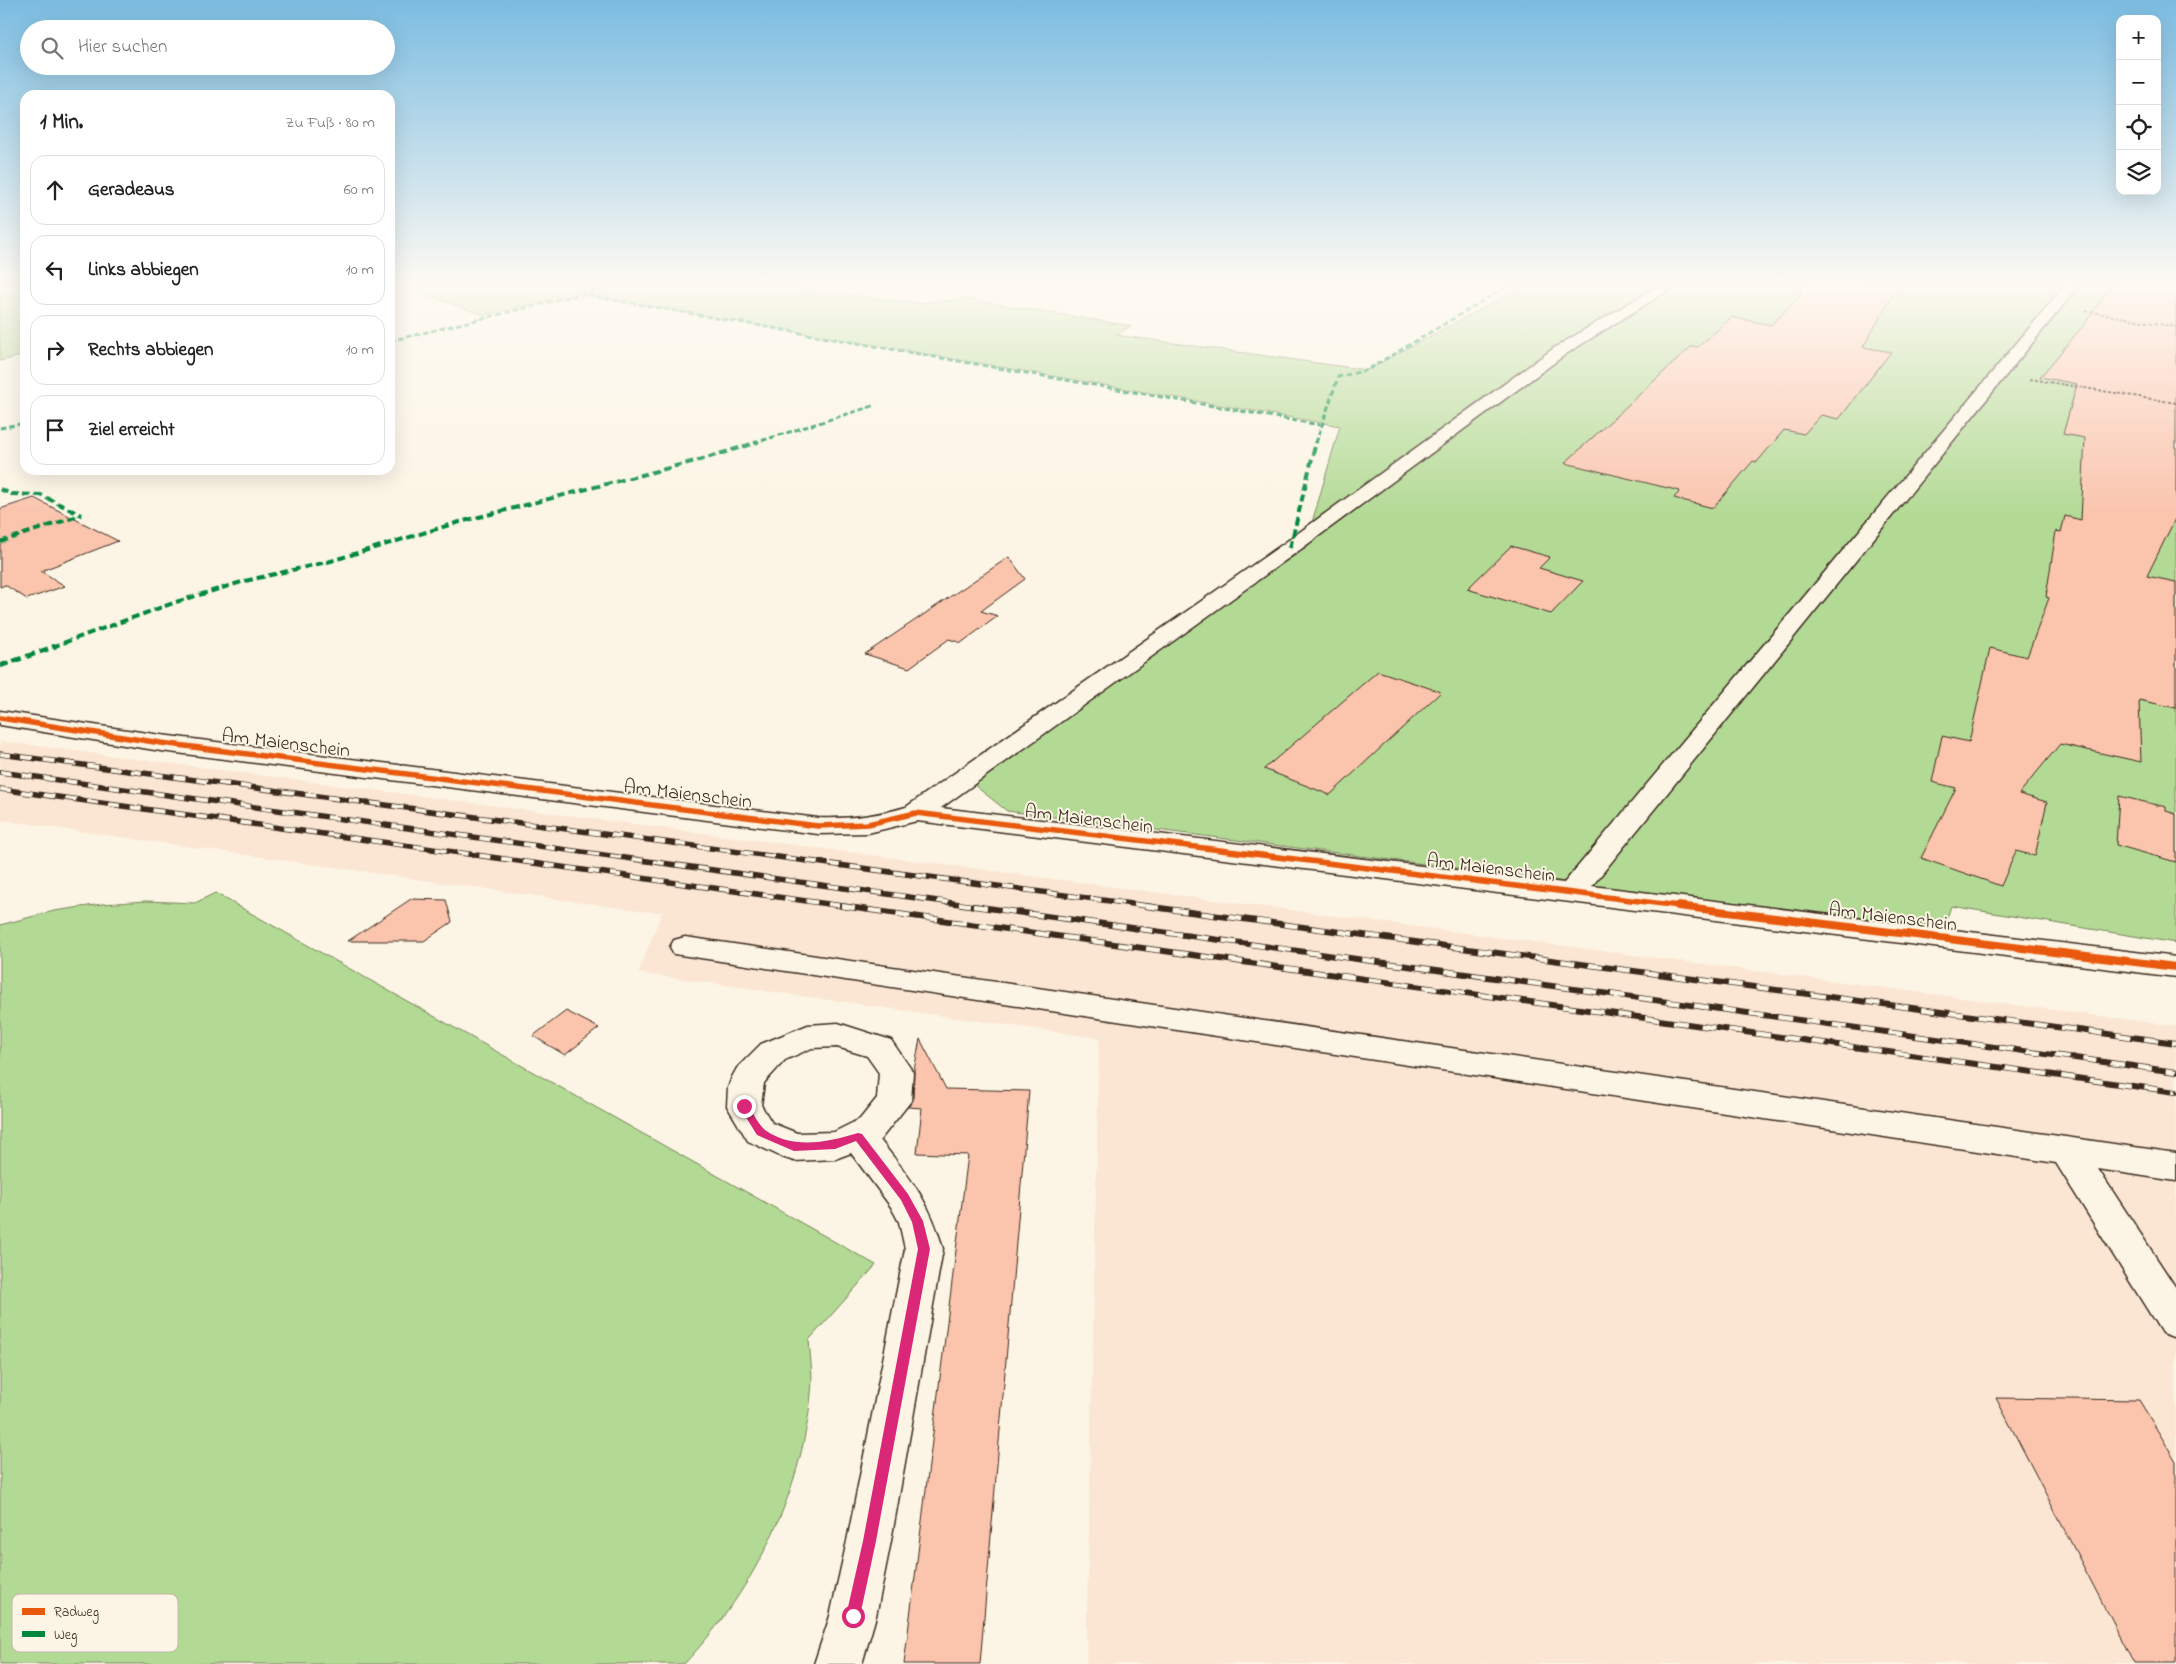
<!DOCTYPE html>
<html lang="de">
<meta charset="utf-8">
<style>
:root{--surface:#fff;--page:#f2f2f2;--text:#222;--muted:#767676;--line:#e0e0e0}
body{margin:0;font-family:"Indie Flower",sans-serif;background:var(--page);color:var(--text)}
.controls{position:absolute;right:15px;top:15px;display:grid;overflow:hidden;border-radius:10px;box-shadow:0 5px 20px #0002}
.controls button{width:45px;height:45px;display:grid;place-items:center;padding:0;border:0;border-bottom:1px solid var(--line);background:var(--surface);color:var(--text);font:25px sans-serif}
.stop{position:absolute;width:15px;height:15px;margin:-11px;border:4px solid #db2777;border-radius:50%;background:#fff}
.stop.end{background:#db2777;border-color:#fff;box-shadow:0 1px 5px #0008}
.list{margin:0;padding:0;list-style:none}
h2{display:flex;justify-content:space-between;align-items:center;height:65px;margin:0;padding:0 20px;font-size:21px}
h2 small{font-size:16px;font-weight:400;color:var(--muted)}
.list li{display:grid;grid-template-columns:32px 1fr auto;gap:15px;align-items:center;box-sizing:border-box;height:70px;margin:0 10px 10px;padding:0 10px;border:1px solid var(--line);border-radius:15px}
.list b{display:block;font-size:19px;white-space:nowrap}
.list em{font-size:16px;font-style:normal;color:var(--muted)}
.icon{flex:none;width:28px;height:28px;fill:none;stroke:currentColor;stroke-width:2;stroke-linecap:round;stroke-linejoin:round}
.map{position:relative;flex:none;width:2176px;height:1664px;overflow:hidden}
.search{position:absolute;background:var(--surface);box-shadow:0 5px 20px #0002;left:20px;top:20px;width:375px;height:55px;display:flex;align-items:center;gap:12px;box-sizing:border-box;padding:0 18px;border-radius:28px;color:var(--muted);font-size:19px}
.panel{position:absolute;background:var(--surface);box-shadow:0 5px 20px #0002;left:20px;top:90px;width:375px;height:385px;border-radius:15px}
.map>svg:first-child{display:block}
.built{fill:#fbe6d4}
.green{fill:#b3da95;stroke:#77825a}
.building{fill:#fac4ad;stroke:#3b2a1e}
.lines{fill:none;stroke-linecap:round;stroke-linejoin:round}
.minor-casing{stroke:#3b2a1e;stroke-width:3}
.path{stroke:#3b2a1e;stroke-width:2;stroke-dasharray:3 2;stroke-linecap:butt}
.minor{fill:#fcf5e5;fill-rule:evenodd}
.rail-far1-casing{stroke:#3b2a1e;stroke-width:5.5}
.rail-casing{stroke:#3b2a1e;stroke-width:6}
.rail-far1{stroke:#fcf5e5;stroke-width:4;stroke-dasharray:11;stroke-linecap:butt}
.rail{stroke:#fcf5e5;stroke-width:4.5;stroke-dasharray:14;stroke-linecap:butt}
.quiet-far2{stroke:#00873e;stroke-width:3;stroke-dasharray:5.5 3;stroke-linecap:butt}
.quiet-far1{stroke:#00873e;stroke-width:4;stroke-dasharray:8 4;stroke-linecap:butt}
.quiet{stroke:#00873e;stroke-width:5;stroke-dasharray:9 5;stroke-linecap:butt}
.cycleway-far1-casing{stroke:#fcf5e5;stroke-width:9}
.cycleway-casing{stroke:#fcf5e5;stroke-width:11}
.cycleway-far1{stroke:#e8590c;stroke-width:5.5}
.cycleway{stroke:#e8590c;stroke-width:8}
.route{fill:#db2777}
.labels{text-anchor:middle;stroke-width:4;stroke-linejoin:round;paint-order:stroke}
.street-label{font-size:20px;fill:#3b2a1e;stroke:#fcf5e5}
.key{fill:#fcf5e5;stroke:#c2b8a9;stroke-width:1}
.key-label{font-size:14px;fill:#3b2a1e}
</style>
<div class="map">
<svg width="2176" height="1664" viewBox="0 0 2176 1664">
<rect width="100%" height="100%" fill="#fcf5e5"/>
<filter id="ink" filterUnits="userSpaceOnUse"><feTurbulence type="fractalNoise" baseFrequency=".02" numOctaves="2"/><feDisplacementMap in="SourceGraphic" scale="10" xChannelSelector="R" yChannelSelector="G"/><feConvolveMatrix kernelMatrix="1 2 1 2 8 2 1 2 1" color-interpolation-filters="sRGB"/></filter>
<g filter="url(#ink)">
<path class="built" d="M 0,741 L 2176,1026 L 2176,1664 L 1086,1664 L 1099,1038 L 638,973 L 662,912 L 649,912 L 0,820 Z"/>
<path class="green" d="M 0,283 L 25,283 L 25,355 L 0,361 Z
M 393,283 L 751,283 L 918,303 L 966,299 L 1131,326 L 1116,335 L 1367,370 L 1518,289 L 1535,283 L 2176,283 L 2176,943 L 1951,906 L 1943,930 L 1007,811 L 969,781 L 1154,645 L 1304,550 L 1340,426 L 580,294 L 612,286 L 483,315 Z
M 215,893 L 876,1265 L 809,1340 C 810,1354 812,1369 812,1382 C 805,1488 756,1588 684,1664 L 0,1664 L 0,925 L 54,911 L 102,904 L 146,901 L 195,903 Z"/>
<path class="building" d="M 1801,283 L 1900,283 L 1863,347 L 1891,352 L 1839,419 L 1821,415 L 1804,434 L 1784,430 L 1757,462 L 1753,461 L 1713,508 L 1674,498 L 1680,491 L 1565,463 L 1692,346 L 1698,347 L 1732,317 L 1771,325 L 1800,296 Z
M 2113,283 L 2176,283 L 2176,517 L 2147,576 L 2176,582 L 2176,708 L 2139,700 L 2141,762 L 2060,744 L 2019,794 L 2047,802 L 2035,856 L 2016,851 L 2001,886 L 1921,858 L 1956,788 L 1932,782 L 1942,736 L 1969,742 L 1990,648 L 2027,657 L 2049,598 L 2046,597 L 2056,531 L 2061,532 L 2065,516 L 2081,520 L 2085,438 L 2063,434 L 2077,384 L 2040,377 L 2083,326 Z
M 34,498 L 118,541 L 41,571 L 65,586 L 27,599 L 5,585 L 0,587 L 0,509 Z
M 1511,546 L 1550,557 L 1539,568 L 1583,581 L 1551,614 L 1467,589 Z
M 1009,557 L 1025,579 L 981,611 L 998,616 L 961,643 L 949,639 L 909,668 L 865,654 Z
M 1378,671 L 1441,692 L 1330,795 L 1264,769 Z
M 2119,796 L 2166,807 L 2166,811 L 2176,814 L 2176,862 L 2116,845 Z
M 411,899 L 446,900 L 452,922 L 424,941 L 348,941 Z
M 566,1011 L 599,1028 L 565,1055 L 533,1036 Z
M 920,1039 L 946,1089 L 1029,1091 L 980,1664 L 904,1664 L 968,1155 L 917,1153 L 922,1108 L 908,1107 L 913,1101 L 914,1070 Z
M 1996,1398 L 2139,1400 L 2176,1461 L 2176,1664 L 2134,1664 Z"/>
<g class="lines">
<defs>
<path id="minor" d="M 1663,283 L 1680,283 L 1566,354 L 1297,552 L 941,808 L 1564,883 L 2067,283 L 2081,283 L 1592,886 L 2176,957 L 2176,977 L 917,821 L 868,833 L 818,834 L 161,751 L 0,725 L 0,711 L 161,735 L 818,818 C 848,819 877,816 906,807 L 1283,544 L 1554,348 Z
M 685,937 L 2176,1153 L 2176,1181 L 2098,1169 L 2176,1288 L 2176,1338 L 2162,1333 L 2056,1163 L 674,954 L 670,947 L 674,940 Z
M 838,1023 L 891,1040 L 913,1072 L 911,1101 L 880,1140 C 910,1178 930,1201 943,1249 L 891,1541 L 876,1616 L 862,1664 L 814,1664 L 830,1616 L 847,1541 L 905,1249 L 899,1222 L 891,1207 L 851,1153 L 835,1159 L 794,1161 L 782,1157 L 748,1141 L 727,1106 L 728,1088 L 732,1077 L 737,1068 L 761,1044 L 808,1025 ZM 837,1047 L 867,1056 L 879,1073 L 877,1098 L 860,1119 L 834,1132 L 797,1133 L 772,1123 L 761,1105 L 764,1083 L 785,1060 L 812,1048 Z"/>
</defs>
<use href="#minor" class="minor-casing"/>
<path class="path" d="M 2086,311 L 2176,327
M 2030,379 L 2176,403"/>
<use href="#minor" class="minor"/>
<defs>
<path id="rail-far1" d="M 0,754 L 1155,907
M 0,772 L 982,907
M 0,789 L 850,907"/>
<path id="rail" d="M 841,906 L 2176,1092
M 973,906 L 2176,1072
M 1145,906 L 2176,1043"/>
</defs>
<use href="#rail-far1" class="rail-far1-casing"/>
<use href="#rail" class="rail-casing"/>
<use href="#rail-far1" class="rail-far1"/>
<use href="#rail" class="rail"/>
<path class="quiet-far2" d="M 580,294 L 1320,425
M 390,341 L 627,283
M 0,428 L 25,423
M 754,443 L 873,406
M 1316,443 L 1338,377 L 1367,370 L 1503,289 L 1526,283"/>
<path class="quiet-far1" d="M 0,489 L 11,494 L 41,495 L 81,515
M 0,542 L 81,515
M 1290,548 L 1316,442
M 52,647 L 176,602 L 245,581 L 331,561 L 456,523 L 703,459 L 758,442"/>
<path class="quiet" d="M 0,666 L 56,646"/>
<defs>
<path id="cycleway-far1" d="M 0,718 L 161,743 L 818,826 L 868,824 L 916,813 L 1688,907"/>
<path id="cycleway" d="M 1678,906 L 2176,967"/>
</defs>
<use href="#cycleway-far1" class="cycleway-far1-casing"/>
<use href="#cycleway" class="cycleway-casing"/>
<use href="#cycleway-far1" class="cycleway-far1"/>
<use href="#cycleway" class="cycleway"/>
</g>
</g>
<linearGradient id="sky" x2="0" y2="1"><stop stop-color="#7bbce1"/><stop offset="0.55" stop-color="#fefaf3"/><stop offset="1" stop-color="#fefaf3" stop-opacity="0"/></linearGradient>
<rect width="2176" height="516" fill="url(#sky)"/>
<path class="route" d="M 744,1103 L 748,1104 C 752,1111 758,1124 765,1130 C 793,1150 828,1142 858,1133 L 862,1134 L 908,1194 L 923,1221 L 930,1249 L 876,1541 L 860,1616 L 858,1621 L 853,1623 L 848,1621 L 846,1616 L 863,1541 L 918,1249 L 912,1222 L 901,1200 L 856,1141 L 835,1149 L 794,1151 L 757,1135 L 739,1106 Z"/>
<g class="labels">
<g class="street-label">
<text transform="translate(286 742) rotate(7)" y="7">Am Maienschein</text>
<text transform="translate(688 793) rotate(7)" y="7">Am Maienschein</text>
<text transform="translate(1089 818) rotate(7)" y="7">Am Maienschein</text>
<text transform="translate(1491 867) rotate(7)" y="7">Am Maienschein</text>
<text transform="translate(1893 916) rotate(7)" y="7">Am Maienschein</text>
</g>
</g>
<rect x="12" y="1594" width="166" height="58" rx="8" class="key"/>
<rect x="22" y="1608" width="23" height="7" fill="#e8590c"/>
<rect x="22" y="1631" width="23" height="6" fill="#00873e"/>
<g class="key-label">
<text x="54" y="1616">Radweg</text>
<text x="54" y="1639">Weg</text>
</g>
</svg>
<div class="controls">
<button>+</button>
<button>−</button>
<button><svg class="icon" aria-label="locate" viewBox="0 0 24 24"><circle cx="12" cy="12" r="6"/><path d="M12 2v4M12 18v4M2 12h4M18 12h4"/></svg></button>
<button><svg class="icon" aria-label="layers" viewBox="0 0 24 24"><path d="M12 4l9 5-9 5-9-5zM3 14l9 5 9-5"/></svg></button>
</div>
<div class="stop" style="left:853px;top:1616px"></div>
<div class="stop end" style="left:744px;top:1106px"></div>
<div class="search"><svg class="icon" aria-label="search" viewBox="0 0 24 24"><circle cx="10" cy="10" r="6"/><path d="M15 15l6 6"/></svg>Hier suchen</div>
<section class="panel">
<h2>1 Min.<small>Zu Fuß · 80 m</small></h2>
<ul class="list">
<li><svg class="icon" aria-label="ahead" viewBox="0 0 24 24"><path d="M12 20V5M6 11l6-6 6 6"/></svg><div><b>Geradeaus</b></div><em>60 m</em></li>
<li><svg class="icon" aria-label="left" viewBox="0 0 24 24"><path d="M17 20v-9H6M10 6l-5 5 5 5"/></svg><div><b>Links abbiegen</b></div><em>10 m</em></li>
<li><svg class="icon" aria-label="right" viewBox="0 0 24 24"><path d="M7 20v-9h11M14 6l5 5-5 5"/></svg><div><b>Rechts abbiegen</b></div><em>10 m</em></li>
<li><svg class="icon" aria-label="arrive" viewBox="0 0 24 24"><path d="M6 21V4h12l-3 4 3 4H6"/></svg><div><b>Ziel erreicht</b></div></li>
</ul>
</section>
</div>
